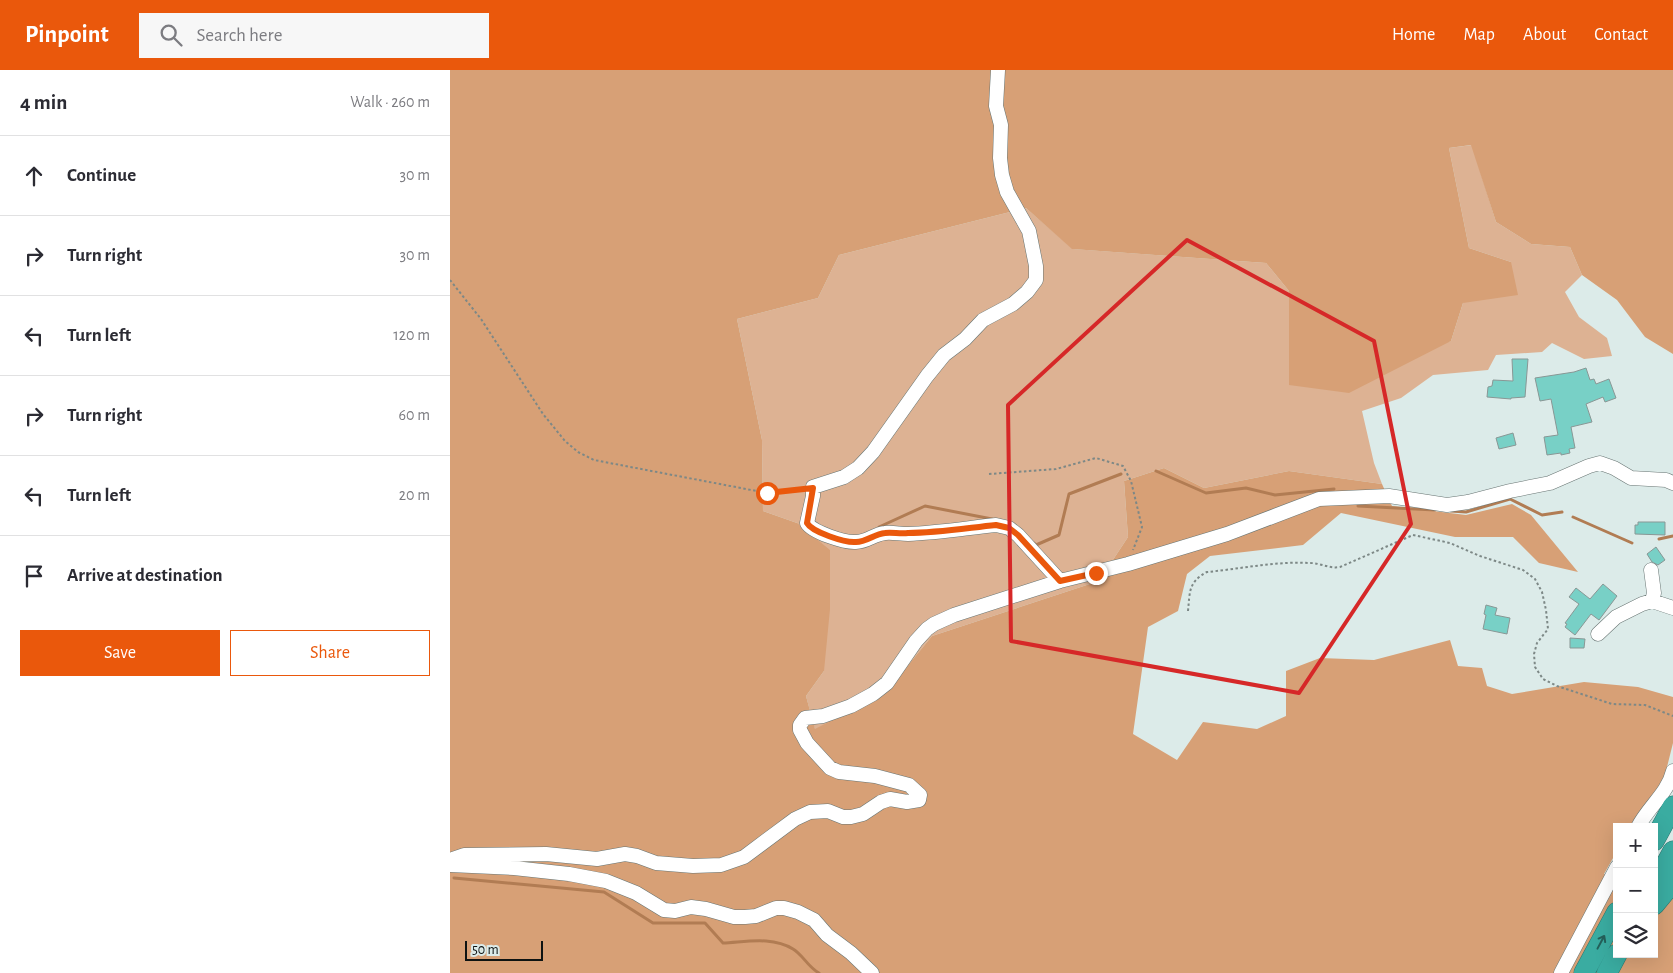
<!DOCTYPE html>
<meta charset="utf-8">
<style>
:root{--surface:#fff;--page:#f7f7f7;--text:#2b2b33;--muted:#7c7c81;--line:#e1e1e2;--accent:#ea580c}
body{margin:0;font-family:"Alegreya Sans",sans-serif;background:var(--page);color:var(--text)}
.controls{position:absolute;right:15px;bottom:15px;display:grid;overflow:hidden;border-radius:0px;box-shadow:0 5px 20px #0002}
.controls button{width:45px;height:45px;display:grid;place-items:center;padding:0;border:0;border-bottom:1px solid var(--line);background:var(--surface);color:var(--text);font:25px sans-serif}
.scale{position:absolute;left:15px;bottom:12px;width:78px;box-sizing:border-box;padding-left:5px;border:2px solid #0e1312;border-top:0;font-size:14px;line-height:18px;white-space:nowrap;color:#0e1312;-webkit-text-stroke:4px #dcebe9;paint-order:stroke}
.stop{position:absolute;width:15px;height:15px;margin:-11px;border:4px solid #ea580c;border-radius:50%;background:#fff}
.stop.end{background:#ea580c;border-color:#fff;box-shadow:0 1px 5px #0008}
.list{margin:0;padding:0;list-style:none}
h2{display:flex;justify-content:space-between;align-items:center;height:65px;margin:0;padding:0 20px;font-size:21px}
h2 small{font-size:16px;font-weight:400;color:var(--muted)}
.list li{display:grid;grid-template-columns:32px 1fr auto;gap:15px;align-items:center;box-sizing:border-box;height:80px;padding:0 20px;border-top:1px solid var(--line)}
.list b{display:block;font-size:19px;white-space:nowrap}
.list em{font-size:16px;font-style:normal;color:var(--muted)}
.actions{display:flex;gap:10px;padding:15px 20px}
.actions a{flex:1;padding:11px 0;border:1px solid var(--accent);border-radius:0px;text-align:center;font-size:18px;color:var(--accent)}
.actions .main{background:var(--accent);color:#fff}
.icon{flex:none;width:28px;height:28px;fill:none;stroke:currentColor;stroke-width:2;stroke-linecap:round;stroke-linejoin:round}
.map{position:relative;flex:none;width:1223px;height:903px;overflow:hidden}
header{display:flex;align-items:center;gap:30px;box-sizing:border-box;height:70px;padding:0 25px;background:var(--accent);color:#fff}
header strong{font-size:24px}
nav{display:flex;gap:28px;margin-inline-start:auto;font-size:18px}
.search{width:350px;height:45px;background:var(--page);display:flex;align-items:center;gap:12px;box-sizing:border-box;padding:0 18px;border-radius:0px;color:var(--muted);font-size:19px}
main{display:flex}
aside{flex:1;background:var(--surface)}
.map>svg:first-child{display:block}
.green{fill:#ddb293}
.forest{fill:#d7a076}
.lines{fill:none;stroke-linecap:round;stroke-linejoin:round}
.stream{stroke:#b17c53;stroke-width:3}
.building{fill:#78d0c6;stroke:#899795}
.minor-casing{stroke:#687573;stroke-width:15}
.highway-casing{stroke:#2b766f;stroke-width:21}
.path{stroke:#7d8886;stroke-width:2;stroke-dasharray:2.5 2.5;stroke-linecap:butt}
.minor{stroke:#fff;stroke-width:14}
.highway{stroke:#3aaca1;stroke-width:20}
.oneway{stroke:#24605a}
.route{stroke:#ea580c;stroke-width:6}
.marked{fill:none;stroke:#d62828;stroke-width:4;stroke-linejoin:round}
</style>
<header>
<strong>Pinpoint</strong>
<div class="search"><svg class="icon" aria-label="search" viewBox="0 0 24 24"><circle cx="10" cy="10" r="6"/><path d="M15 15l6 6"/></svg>Search here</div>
<nav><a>Home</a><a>Map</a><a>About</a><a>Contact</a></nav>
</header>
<main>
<aside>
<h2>4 min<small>Walk · 260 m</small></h2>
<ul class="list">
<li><svg class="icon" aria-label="ahead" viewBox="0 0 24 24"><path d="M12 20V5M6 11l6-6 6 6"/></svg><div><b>Continue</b></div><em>30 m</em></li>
<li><svg class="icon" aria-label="right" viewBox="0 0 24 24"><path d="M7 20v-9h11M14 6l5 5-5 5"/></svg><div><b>Turn right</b></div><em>30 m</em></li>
<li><svg class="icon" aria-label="left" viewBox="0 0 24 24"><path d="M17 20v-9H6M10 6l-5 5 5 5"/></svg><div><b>Turn left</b></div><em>120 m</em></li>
<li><svg class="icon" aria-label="right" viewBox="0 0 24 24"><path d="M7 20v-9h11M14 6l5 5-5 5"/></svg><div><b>Turn right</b></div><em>60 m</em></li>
<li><svg class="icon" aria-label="left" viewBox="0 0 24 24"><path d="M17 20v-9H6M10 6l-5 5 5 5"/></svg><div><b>Turn left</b></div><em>20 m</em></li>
<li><svg class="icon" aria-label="arrive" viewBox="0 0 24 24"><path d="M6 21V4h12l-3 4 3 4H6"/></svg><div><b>Arrive at destination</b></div></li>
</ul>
<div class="actions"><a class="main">Save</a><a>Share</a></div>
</aside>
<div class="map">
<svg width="1223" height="903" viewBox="0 0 1223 903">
<rect width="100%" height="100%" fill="#dcebe9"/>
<path class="green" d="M 1022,75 L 1046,152 L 1081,174 L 1120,177 L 1132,205 L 1115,222 L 1129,247 L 1157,268 L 1162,286 L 1134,289 L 1102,273 L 1092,282 L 1046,285 L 1038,300 L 983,305 L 951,328 L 912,341 L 924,393 L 932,414 L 839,401 L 754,418 L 714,398 L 674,411 L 678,467 L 649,511 L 482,566 L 436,622 L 365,660 L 356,626 L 374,601 L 347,453 L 313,441 L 312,370 L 287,249 L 368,228 L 389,185 L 576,138 L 623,179 L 816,193 L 839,221 L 839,315 L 1001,271 L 1013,233 L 1061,192 L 1019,178 L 999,78 Z"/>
<path class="forest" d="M 0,0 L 1223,0 L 1223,284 L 1195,267 L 1167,230 L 1132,205 L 1120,177 L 1081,174 L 1046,152 L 1021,75 L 999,78 L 1019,178 L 1061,192 L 1068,225 L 1013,233 L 1001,271 L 899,323 L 839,315 L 839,221 L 816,193 L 622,179 L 576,138 L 389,185 L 368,228 L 287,249 L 312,370 L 313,441 L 347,453 L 380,480 L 380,539 L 374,601 L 356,626 L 365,659 L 436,622 L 482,566 L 649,511 L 678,467 L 674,411 L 714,398 L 754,418 L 839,401 L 932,414 L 942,436 L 1016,445 L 1062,434 L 1081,445 L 1128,502 L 1089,493 L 1063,467 L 1005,467 L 891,443 L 853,475 L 760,486 L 737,504 L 728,541 L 698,557 L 683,664 L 727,690 L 753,652 L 807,659 L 836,646 L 836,601 L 870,588 L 924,590 L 1000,570 L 1008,596 L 1032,598 L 1037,616 L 1062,624 L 1134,612 L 1188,617 L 1223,627 L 1223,673 L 1214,709 L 1181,757 L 1167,757 L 1167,781 L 1154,804 L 1167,809 L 1167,884 L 1204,884 L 1204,823 L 1223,821 L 1223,903 L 0,903 Z"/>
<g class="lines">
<path class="stream" d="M 706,401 L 756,423 L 796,418 L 825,425 L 884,419
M 908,436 L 985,440
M 1001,441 L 1016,442 L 1060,429 L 1092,445 L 1112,442
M 1123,447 L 1182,473
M 429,457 L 475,436 L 542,449
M 1209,469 L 1223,466
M 584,473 L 586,475 L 609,465 L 619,424 L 671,404
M 4,808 L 154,822 L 203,853 L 255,853 L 273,873 C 296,872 322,866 343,879 C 353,885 358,897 369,903"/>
</g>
<path class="building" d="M 1062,289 L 1078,289 L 1075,327 L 1061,328 L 1061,329 L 1037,327 L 1038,317 L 1042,316 L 1043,310 L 1063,311 Z
M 1136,298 L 1140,310 L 1144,309 L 1146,314 L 1159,309 L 1166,328 L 1155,332 L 1153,327 L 1136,334 L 1142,352 L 1121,357 L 1125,378 L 1119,379 L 1120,383 L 1111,385 L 1111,383 L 1097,385 L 1094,367 L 1108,365 L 1101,329 L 1090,331 L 1085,308 L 1124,302 Z
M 1063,363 L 1066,375 L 1049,379 L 1046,368 Z
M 1188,452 L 1215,452 L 1215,465 L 1185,464 L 1185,455 L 1188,455 Z
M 1206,477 L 1215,490 L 1208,495 L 1202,492 L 1197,484 Z
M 1153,514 L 1167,526 L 1149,550 L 1141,544 L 1125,565 L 1115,557 L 1117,554 L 1115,553 L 1129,534 L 1119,527 L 1126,518 L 1140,529 Z
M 1036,535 L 1047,538 L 1045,545 L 1060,548 L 1057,564 L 1033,559 L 1036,545 L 1034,544 Z
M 1120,568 L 1135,569 L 1134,578 L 1120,578 Z"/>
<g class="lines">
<defs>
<path id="minor" d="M 548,0 L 546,36 L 551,55 L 550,88 L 552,105 L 557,122 L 579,161 L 586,196 L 586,210 L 577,222 L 563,234 L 533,250 L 515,269 L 494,285 L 477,306 L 423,382 L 408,398 L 394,407 L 363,417 L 363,426 L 357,453 C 362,462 395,473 406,472 C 417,472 424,464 435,463 C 442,462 450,464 458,464 C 487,463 517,458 546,455 L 559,458 L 568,465 L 610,511
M 1201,500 L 1204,523 L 1202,531
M 1148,564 L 1166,547 L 1192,534 L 1202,531 L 1223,538
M 1188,757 C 1198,737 1218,723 1223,701
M 0,790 L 14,785 L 96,784 L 147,789 L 175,784 L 187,786 L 206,793 L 243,796 L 271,795 L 294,787 L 345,749 L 360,742 L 378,741 L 393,747 L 401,747 L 413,744 L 431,732 L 440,729 L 457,732 L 469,730 L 470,725 L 459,715 L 425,706 L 389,702 L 380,698 L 357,673 L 350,660 L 350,655 L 355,648 L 373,646 L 401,636 L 423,624 L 437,613 L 466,571 L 477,559 L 484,554 L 504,545 L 610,511 L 678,494 L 777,464 L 869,429 L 939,426 L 997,435 L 1018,432 L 1060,421 L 1100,413 L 1139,396 L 1150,393 L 1164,398 L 1181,408 L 1216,410 L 1223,413
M 0,795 L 64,798 L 119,804 L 156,811 L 186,823 L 214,840 L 225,841 L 241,837 L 256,839 L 284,847 L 295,847 L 306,846 L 326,838 L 334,838 L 348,842 L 364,850 L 377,865 L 401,883 L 422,903
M 1111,903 L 1167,797"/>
<path id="highway" d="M 1204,771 L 1223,736
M 1204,816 L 1223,781
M 1204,835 L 1223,812
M 1134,903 L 1167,842
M 1157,903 L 1167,884"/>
</defs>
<use href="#minor" class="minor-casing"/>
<use href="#highway" class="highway-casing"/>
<path class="path" d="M 0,210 L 31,249 L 93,344 L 115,371 L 128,382 L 144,390 L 317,423 L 351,419
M 539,404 L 606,399 L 646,388 L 673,396 L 681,411 L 692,457 L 683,480
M 738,541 C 740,522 738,512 757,502 C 790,499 826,491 860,493 C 871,493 879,499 890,497 L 963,465 L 1000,473 L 1030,486 L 1073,500 L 1085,509 L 1092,522 L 1096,540 L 1098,559 L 1087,573 L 1084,584 L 1085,597 L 1093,609 L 1107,616 L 1162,634 L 1195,635 L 1223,646"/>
<use href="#minor" class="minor"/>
<use href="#highway" class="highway"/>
</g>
<defs><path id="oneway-shaft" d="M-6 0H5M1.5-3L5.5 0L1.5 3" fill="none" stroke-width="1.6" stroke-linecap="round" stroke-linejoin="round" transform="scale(1.25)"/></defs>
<use class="oneway" href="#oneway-shaft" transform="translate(1151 872) rotate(-62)"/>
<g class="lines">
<path class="route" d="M 317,423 L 363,418 L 357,453 C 362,462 395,473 406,472 C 417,472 424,464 435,463 C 442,462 450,464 458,463 C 487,463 517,458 546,455 L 559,458 L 568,465 L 610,511 L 646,503"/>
</g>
<path class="marked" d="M 737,170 L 924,271 L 961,454 L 849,623 L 561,571 L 558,335 Z"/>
</svg>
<div class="controls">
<button>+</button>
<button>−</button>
<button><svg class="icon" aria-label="layers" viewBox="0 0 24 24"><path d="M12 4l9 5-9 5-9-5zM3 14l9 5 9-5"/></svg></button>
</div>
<div class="scale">50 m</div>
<div class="stop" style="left:317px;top:423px"></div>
<div class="stop end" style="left:646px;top:503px"></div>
</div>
</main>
